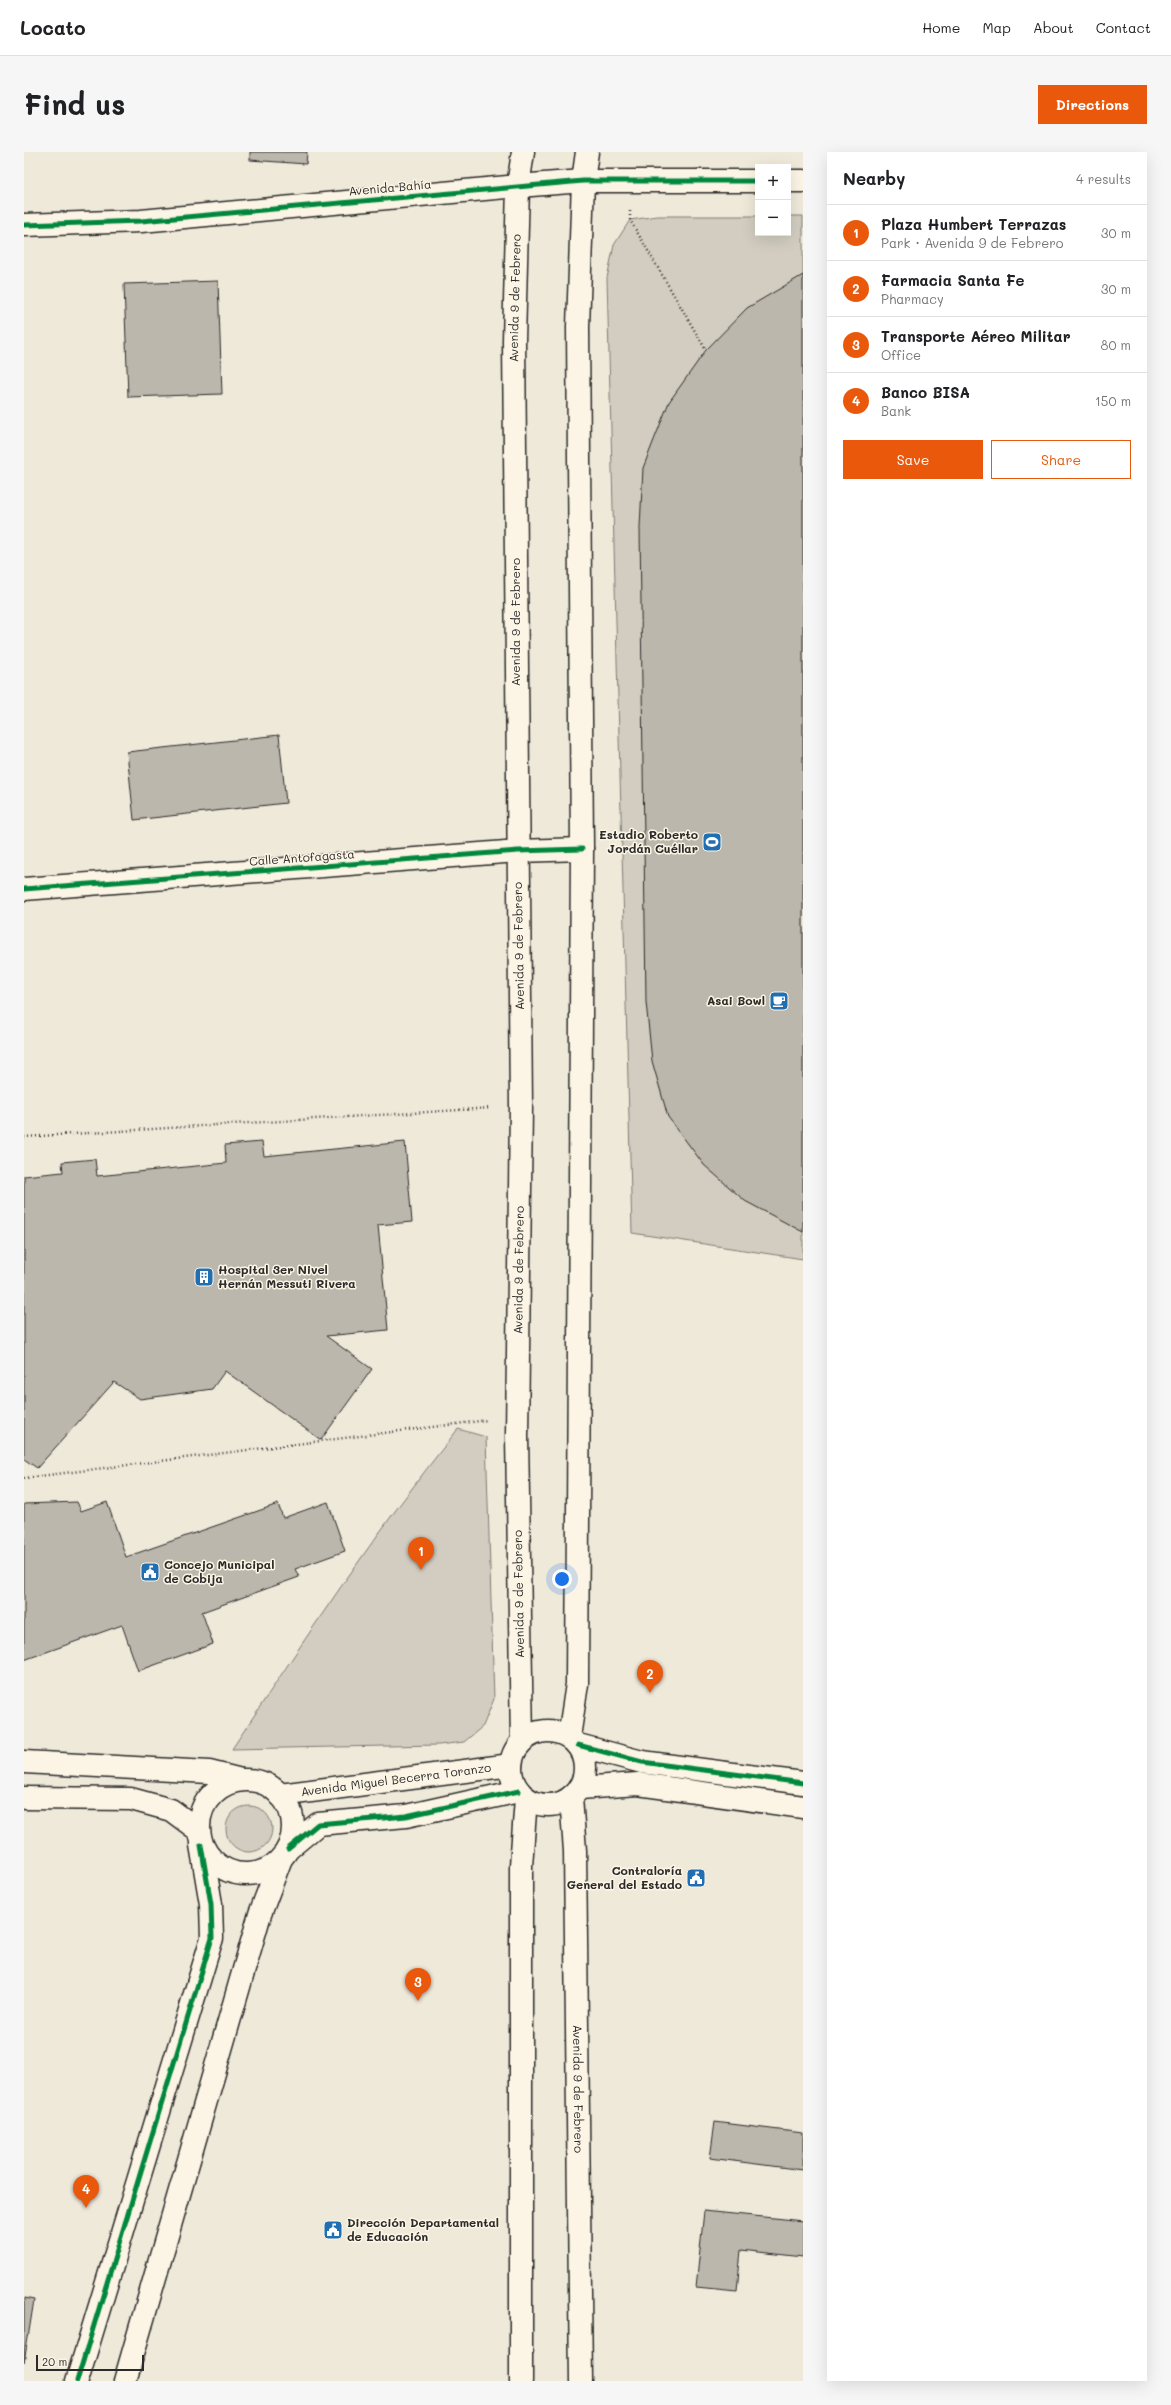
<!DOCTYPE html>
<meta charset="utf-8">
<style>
:root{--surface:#fff;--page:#f6f6f6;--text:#202124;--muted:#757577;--line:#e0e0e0;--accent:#ea580c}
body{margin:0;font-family:Mali,sans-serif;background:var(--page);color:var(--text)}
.controls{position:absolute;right:12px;top:12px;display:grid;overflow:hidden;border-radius:0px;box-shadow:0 4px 16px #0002}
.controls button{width:36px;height:36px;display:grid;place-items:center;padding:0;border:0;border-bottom:1px solid var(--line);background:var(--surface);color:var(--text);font:20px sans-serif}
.scale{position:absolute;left:12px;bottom:10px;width:108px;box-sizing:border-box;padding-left:4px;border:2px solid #2b2b2b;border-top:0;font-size:11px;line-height:14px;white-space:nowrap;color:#2b2b2b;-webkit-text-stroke:3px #fcf5e5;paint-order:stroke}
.you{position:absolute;left:538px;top:1427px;width:14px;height:14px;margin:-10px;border:3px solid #fff;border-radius:50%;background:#1a73e8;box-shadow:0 0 0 6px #1a73e833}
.badge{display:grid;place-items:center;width:26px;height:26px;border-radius:50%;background:var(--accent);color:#fff;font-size:13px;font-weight:700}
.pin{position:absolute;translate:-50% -33px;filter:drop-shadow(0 1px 2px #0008)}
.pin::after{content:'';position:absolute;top:21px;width:14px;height:12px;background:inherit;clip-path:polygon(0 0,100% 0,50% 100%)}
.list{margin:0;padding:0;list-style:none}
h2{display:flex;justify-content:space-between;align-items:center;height:52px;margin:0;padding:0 16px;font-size:17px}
h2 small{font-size:13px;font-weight:400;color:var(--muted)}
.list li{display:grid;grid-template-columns:26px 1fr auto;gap:12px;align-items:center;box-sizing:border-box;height:56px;padding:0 16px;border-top:1px solid var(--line)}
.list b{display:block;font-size:15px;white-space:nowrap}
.list p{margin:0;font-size:13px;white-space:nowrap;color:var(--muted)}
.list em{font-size:13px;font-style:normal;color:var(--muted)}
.actions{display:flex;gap:8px;padding:12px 16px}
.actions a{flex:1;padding:9px 0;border:1px solid var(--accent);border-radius:0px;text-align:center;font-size:14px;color:var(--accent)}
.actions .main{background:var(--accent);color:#fff}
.map{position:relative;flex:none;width:779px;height:2229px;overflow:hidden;border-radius:0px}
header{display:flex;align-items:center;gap:24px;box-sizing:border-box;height:56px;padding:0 20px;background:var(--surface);border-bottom:1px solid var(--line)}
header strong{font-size:19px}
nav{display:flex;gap:22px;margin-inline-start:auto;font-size:14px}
.intro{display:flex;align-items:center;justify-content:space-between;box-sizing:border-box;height:96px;padding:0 24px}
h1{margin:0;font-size:28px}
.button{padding:10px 18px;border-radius:0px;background:var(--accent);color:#fff;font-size:14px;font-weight:700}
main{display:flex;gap:24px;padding:0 24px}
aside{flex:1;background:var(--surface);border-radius:0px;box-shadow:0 4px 16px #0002}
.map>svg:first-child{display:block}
.green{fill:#d2cdc0;stroke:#7e7c76}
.building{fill:#bcb7ac;stroke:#2b2b2b}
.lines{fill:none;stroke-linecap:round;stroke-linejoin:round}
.street-casing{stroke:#2b2b2b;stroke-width:25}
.secondary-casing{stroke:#2b2b2b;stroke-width:25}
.primary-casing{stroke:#2b2b2b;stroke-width:25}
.path{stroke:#2b2b2b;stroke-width:2.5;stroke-dasharray:1 3;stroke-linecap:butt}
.street{stroke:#fcf5e5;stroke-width:22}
.secondary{stroke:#fcf5e5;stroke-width:22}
.primary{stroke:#fcf5e5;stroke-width:22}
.cycleway-casing{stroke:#fcf5e5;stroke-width:8}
.cycleway{stroke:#00873e;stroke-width:5}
.labels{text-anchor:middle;stroke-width:3;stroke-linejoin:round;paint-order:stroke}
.street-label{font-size:12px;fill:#2b2b2b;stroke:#fcf5e5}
.poi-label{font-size:12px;font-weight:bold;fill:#2b2b2b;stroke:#fcf5e5;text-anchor:end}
</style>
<header>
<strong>Locato</strong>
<nav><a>Home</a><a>Map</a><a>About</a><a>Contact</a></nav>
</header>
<div class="intro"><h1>Find us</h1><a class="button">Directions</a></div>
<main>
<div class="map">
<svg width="779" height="2229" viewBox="0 0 779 2229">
<rect width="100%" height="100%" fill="#efe9da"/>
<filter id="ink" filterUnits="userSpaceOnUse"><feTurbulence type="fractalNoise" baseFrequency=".025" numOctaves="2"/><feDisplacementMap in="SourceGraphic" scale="8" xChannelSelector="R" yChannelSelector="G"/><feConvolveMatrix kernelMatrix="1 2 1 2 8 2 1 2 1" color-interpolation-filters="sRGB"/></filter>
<g filter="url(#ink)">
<path class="green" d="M 633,64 L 734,64 L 734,81 L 764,81 L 764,64 L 779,64 L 779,1107 L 608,1081 L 583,126 L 590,93 L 606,68 Z
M 434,1277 L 462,1285 L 470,1547 L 459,1574 L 440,1590 L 415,1593 L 208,1597 C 280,1488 352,1379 434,1277 Z
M202 1677a23 23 0 1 1 46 0a23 23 0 1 1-46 0Z"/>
<path class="building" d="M 226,0 L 283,0 L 282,12 L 226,8 Z
M 779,123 L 779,1080 L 721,1049 L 680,1013 L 644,965 L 628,909 L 622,850 L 616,375 L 619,316 L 645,250 L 682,198 L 723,156 Z
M 194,129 L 198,242 L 104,245 L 100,132 Z
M 255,583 L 262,651 L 110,668 L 103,600 Z
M 238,990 L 240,1004 L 381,990 L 388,1070 L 354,1073 L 364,1178 L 302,1184 L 348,1217 L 297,1288 L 201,1219 L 188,1237 L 116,1247 L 90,1230 L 13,1316 L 0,1307 L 0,1024 L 39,1020 L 38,1010 L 71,1007 L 73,1024 L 202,1011 L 201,993 Z
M 53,1350 L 57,1359 L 83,1350 L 102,1405 L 254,1352 L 259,1366 L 304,1350 L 321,1399 L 271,1417 L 275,1425 L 178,1460 L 189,1492 L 114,1519 L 98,1473 L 0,1508 L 0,1352 Z
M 691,1970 L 779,1981 L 779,2018 L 686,2006 Z
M 680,2059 L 779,2069 L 779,2105 L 717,2098 L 713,2139 L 672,2135 Z
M 0,2146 L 10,2148 L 0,2211 Z"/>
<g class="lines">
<defs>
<g id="street">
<path d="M 0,73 L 117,69 L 494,34"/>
<path d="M 0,737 L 494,699 L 558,697"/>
<path d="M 554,1593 L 618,1610 L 779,1631"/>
<path d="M 0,1610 L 185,1620 L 217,1628"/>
<circle cx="222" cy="1675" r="47"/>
<path d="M 555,1636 L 614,1632 L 779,1655"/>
<path id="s1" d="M 256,1643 L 487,1613"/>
<path d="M 0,1646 L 107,1647 L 147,1658 L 174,1678"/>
<path d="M 264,1697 L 294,1672 L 382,1664 L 495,1639"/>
<path d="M 53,2229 L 188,1786 L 187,1752 L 177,1693"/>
<path d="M 101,2229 L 236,1762 L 256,1709"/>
</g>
<path id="secondary" d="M 764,29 L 779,29
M 494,34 L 559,29 L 734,29"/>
<g id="primary">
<circle cx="524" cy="1616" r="37"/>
<path d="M 545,1585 L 553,1532 L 558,697 L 554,175 L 559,29 L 563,0"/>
<path id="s2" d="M 498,1589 L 493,1284 L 497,954 L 490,189 L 494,34 L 499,0"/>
<path id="s3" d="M 547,1645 L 551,1699 L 557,2229"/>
<path d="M 497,2229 L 497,1714 L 502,1646"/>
</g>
</defs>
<use href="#street" class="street-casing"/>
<use href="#secondary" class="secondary-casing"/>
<use href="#primary" class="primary-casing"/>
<path class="path" d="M 606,59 L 606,68 L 682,198
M 0,985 L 467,956
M 0,1326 L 464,1268"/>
<use href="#street" class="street"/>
<use href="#secondary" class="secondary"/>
<use href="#primary" class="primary"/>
<defs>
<path id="cycleway" d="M 0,73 L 117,69 L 559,29 L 734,29
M 0,737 L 494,699 L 558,697
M 554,1593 L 618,1610 L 779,1631
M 264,1697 L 294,1672 L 382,1664 L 495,1639
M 53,2229 L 188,1786 L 187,1752 L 177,1693"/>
</defs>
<use href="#cycleway" class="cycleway-casing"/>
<use href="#cycleway" class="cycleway"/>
</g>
</g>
<defs>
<symbol id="stadium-square" viewBox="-11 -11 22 22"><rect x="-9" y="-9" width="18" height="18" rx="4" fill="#1f6fb2" stroke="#fcf5e5"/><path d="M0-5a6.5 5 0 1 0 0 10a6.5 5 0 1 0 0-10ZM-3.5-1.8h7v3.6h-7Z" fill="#fff"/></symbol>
<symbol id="cafe-square" viewBox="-11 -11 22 22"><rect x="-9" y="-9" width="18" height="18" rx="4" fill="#1f6fb2" stroke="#fcf5e5"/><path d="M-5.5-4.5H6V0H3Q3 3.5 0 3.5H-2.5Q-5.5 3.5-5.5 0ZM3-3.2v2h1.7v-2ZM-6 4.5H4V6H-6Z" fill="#fff"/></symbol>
<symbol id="building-square" viewBox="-11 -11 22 22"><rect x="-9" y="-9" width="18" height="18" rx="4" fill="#1f6fb2" stroke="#fcf5e5"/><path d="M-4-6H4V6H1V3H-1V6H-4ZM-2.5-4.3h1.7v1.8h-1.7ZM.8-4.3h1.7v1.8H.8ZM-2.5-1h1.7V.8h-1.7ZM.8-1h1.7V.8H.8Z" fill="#fff"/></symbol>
<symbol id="civic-square" viewBox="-11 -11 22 22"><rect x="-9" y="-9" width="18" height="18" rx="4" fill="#1f6fb2" stroke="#fcf5e5"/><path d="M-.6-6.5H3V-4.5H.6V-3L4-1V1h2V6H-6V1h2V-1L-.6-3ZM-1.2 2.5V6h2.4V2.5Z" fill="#fff"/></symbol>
</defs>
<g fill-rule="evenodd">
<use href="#stadium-square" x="677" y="679" width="22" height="22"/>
<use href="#cafe-square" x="744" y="838" width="22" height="22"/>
<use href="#building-square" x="169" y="1114" width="22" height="22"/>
<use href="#civic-square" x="115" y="1409" width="22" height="22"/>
<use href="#civic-square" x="661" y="1715" width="22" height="22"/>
<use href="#civic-square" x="298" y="2067" width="22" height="22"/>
</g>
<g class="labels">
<g class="street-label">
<text transform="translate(366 36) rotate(-5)" y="4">Avenida Bahía</text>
<text dy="4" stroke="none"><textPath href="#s2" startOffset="1443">Avenida 9 de Febrero</textPath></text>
<text transform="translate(492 470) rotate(-90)" y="4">Avenida 9 de Febrero</text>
<text transform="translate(278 706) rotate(-4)" y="4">Calle Antofagasta</text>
<text transform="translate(495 794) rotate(-91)" y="4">Avenida 9 de Febrero</text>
<text dy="4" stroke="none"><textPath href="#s2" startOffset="471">Avenida 9 de Febrero</textPath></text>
<text transform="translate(495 1442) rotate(-91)" y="4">Avenida 9 de Febrero</text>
<text dy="4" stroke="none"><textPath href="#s1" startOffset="117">Avenida Miguel Becerra Toranzo</textPath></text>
<text dy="4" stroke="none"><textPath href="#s3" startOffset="292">Avenida 9 de Febrero</textPath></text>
</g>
<g class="poi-label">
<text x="674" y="687">Estadio Roberto<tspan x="674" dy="14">Jordán Cuéllar</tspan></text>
<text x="741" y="853">Asai Bowl</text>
<text x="194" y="1122" text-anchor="start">Hospital 3er Nivel<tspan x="194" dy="14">Hernán Messuti Rivera</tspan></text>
<text x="140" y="1417" text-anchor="start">Concejo Municipal<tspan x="140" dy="14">de Cobija</tspan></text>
<text x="658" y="1723">Contraloría<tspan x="658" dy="14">General del Estado</tspan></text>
<text x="323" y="2075" text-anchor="start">Dirección Departamental<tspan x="323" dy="14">de Educación</tspan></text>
</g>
</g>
</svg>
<div class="controls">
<button>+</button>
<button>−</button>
</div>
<div class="scale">20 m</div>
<div class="you"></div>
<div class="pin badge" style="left:397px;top:1418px">1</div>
<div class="pin badge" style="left:626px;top:1541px">2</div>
<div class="pin badge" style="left:394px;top:1849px">3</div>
<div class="pin badge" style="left:62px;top:2056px">4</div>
</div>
<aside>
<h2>Nearby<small>4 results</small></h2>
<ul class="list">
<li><span class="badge">1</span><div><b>Plaza Humbert Terrazas</b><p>Park · Avenida 9 de Febrero</p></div><em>30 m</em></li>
<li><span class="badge">2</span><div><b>Farmacia Santa Fe</b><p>Pharmacy</p></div><em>30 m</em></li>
<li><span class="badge">3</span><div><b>Transporte Aéreo Militar</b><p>Office</p></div><em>80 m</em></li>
<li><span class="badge">4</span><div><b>Banco BISA</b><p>Bank</p></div><em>150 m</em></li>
</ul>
<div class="actions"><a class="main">Save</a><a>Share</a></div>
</aside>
</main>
